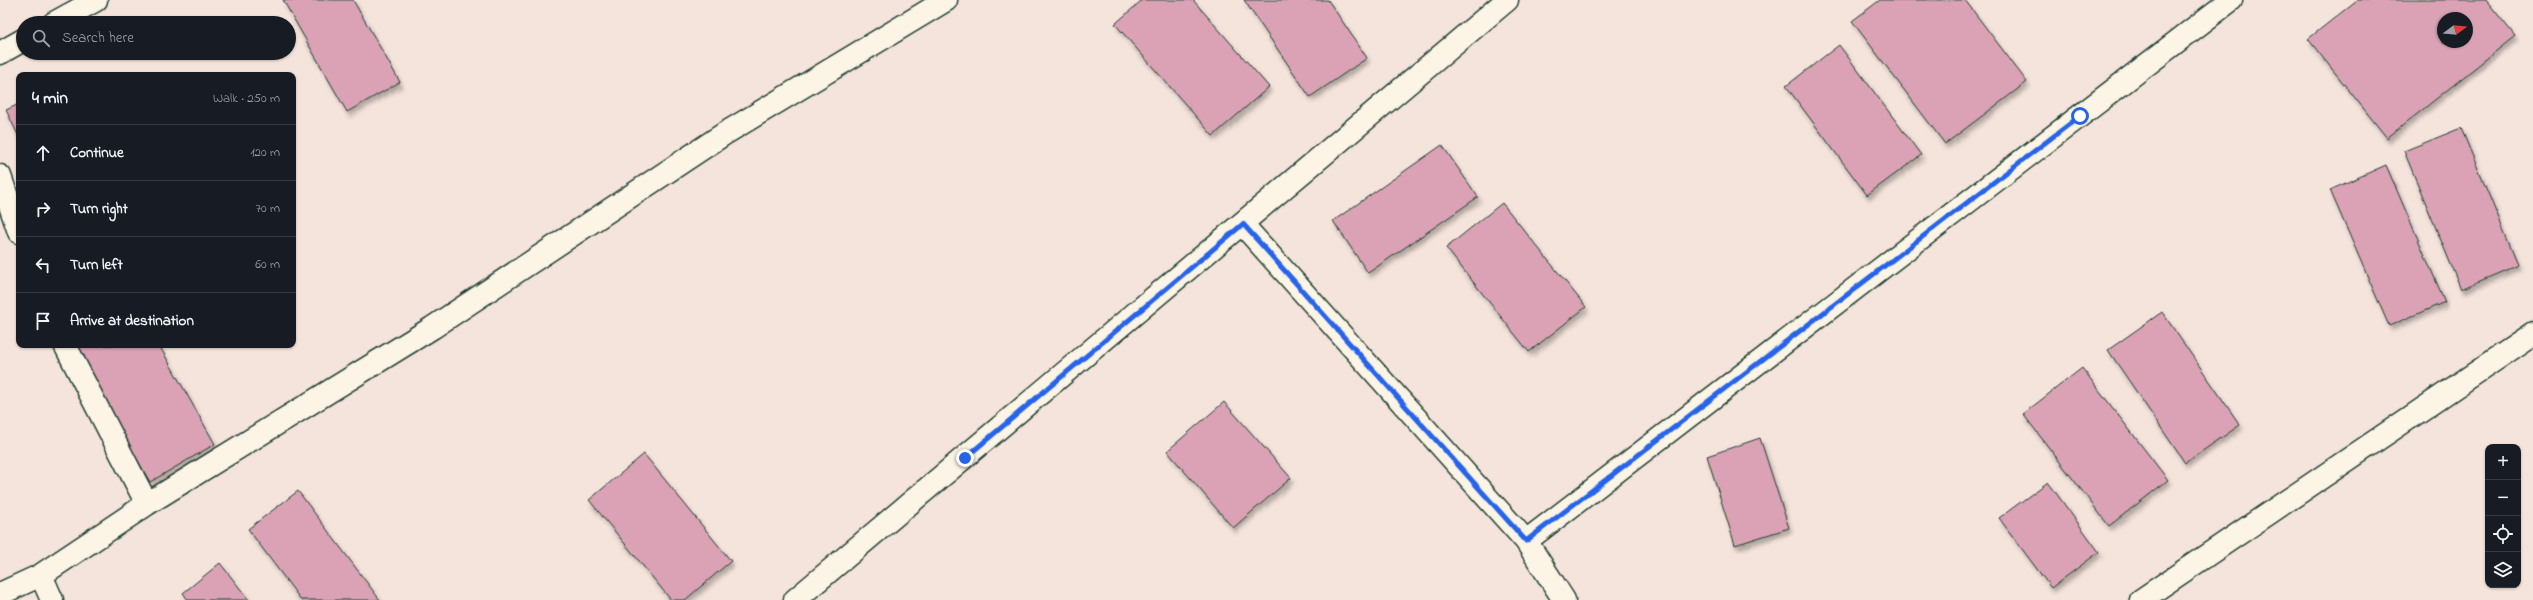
<!DOCTYPE html>
<meta charset="utf-8">
<style>
:root{--surface:#171b24;--page:#20242c;--text:#f1f3f6;--muted:#9ea1a6;--line:#363941}
body{margin:0;font-family:"Indie Flower",sans-serif;background:var(--page);color:var(--text)}
.controls{position:absolute;right:12px;bottom:12px;display:grid;overflow:hidden;border-radius:8px;box-shadow:0 1px 3px #0004}
.controls button{width:36px;height:36px;display:grid;place-items:center;padding:0;border:0;border-bottom:1px solid var(--line);background:var(--surface);color:var(--text);font:20px sans-serif}
.compass{position:absolute;left:2437px;top:12px;width:36px;height:36px;border-radius:50%;background:var(--surface);box-shadow:0 1px 3px #0004;rotate:74deg}
.stop{position:absolute;width:12px;height:12px;margin:-9px;border:3px solid #2563eb;border-radius:50%;background:#fff}
.stop.end{background:#2563eb;border-color:#fff;box-shadow:0 1px 4px #0008}
.list{margin:0;padding:0;list-style:none}
h2{display:flex;justify-content:space-between;align-items:center;height:52px;margin:0;padding:0 16px;font-size:17px}
h2 small{font-size:13px;font-weight:400;color:var(--muted)}
.list li{display:grid;grid-template-columns:26px 1fr auto;gap:12px;align-items:center;box-sizing:border-box;height:56px;padding:0 16px;border-top:1px solid var(--line)}
.list b{display:block;font-size:15px;white-space:nowrap}
.list em{font-size:13px;font-style:normal;color:var(--muted)}
.icon{flex:none;width:22px;height:22px;fill:none;stroke:currentColor;stroke-width:2;stroke-linecap:round;stroke-linejoin:round}
.map{position:relative;flex:none;width:2533px;height:600px;overflow:hidden}
.search{position:absolute;background:var(--surface);box-shadow:0 1px 3px #0004;left:16px;top:16px;width:280px;height:44px;display:flex;align-items:center;gap:10px;box-sizing:border-box;padding:0 14px;border-radius:22px;color:var(--muted);font-size:15px}
.panel{position:absolute;background:var(--surface);box-shadow:0 1px 3px #0004;left:16px;top:72px;width:280px;height:276px;border-radius:8px}
.map>svg:first-child{display:block}
.building{fill:#daa2b4;stroke:#1f3d34;fill-rule:evenodd;filter:url(#shadow)}
.lines{fill:none;stroke-linecap:round;stroke-linejoin:round}
.minor-casing{stroke:#1f3d34;stroke-width:25}
.minor{stroke:#fcf5e5;stroke-width:22}
.route{stroke:#2563eb;stroke-width:5}
</style>
<div class="map">
<svg width="2533" height="600" viewBox="0 0 2533 600">
<defs>
<filter id="shadow"><feDropShadow dx="2.5" dy="4.5" stdDeviation="2" flood-color="#0004"/></filter>
</defs>
<rect width="100%" height="100%" fill="#f5e4db"/>
<filter id="ink" filterUnits="userSpaceOnUse"><feTurbulence type="fractalNoise" baseFrequency=".025" numOctaves="2"/><feDisplacementMap in="SourceGraphic" scale="8" xChannelSelector="R" yChannelSelector="G"/><feConvolveMatrix kernelMatrix="1 2 1 2 8 2 1 2 1" color-interpolation-filters="sRGB"/></filter>
<g filter="url(#ink)">
<path class="building" d="M 283,0 L 353,0 L 400,82 L 347,112 Z
M 1142,0 L 1193,0 L 1269,87 L 1213,136 L 1115,24 Z
M 1244,0 L 1328,0 L 1367,58 L 1310,97 Z
M 1880,0 L 1965,0 L 2027,82 L 1945,144 L 1852,21 Z
M 2357,0 L 2486,0 L 2515,36 L 2387,138 L 2308,39 ZM 2443,18 L 2467,18 L 2467,42 L 2443,42 Z
M 1839,45 L 1921,155 L 1867,195 L 1786,86 Z
M 19,104 L 19,137 L 6,110 Z
M 2461,128 L 2518,265 L 2461,289 L 2404,151 Z
M 1442,145 L 1478,197 L 1368,273 L 1333,221 Z
M 2386,165 L 2445,302 L 2389,326 L 2330,190 Z
M 1502,203 L 1586,307 L 1529,352 L 1446,248 Z
M 2162,312 L 2240,425 L 2185,463 L 2108,350 Z
M 71,345 L 159,345 L 215,444 L 150,482 Z
M 2082,368 L 2168,480 L 2109,526 L 2023,414 Z
M 1224,402 L 1291,478 L 1233,528 L 1167,451 Z
M 1760,438 L 1789,528 L 1735,545 L 1707,456 Z
M 644,454 L 731,561 L 685,600 L 671,600 L 589,500 Z
M 2048,482 L 2099,552 L 2051,588 L 1999,518 Z
M 298,491 L 380,600 L 301,600 L 248,529 Z
M 220,563 L 249,600 L 188,600 L 183,593 Z"/>
<g class="lines">
<defs>
<path id="minor" d="M 54,23 L 96,0
M 0,53 L 23,40
M 0,176 L 19,232
M 1243,225 L 1526,541 L 1564,600
M 65,345 L 147,504
M 1526,541 L 2231,0
M 41,575 L 52,600
M 0,594 L 41,575 L 147,504 L 432,328 L 724,134 L 946,0
M 795,600 L 1507,0
M 2141,600 L 2533,334"/>
</defs>
<use href="#minor" class="minor-casing"/>
<use href="#minor" class="minor"/>
</g>
</g>
<g class="lines" filter="url(#ink)">
<path class="route" d="M 965,458 L 1243,224 L 1526,541 L 2080,116"/>
</g>
</svg>
<div class="controls">
<button>+</button>
<button>−</button>
<button><svg class="icon" aria-label="locate" viewBox="0 0 24 24"><circle cx="12" cy="12" r="6"/><path d="M12 2v4M12 18v4M2 12h4M18 12h4"/></svg></button>
<button><svg class="icon" aria-label="layers" viewBox="0 0 24 24"><path d="M12 4l9 5-9 5-9-5zM3 14l9 5 9-5"/></svg></button>
</div>
<svg class="compass" viewBox="-18 -18 36 36"><path d="M0-13l5 13h-10z" fill="#e53935"/><path d="M0 13l5-13h-10z" fill="#9ea1a6"/></svg>
<div class="stop" style="left:2080px;top:116px"></div>
<div class="stop end" style="left:965px;top:458px"></div>
<div class="search"><svg class="icon" aria-label="search" viewBox="0 0 24 24"><circle cx="10" cy="10" r="6"/><path d="M15 15l6 6"/></svg>Search here</div>
<section class="panel">
<h2>4 min<small>Walk · 250 m</small></h2>
<ul class="list">
<li><svg class="icon" aria-label="ahead" viewBox="0 0 24 24"><path d="M12 20V5M6 11l6-6 6 6"/></svg><div><b>Continue</b></div><em>120 m</em></li>
<li><svg class="icon" aria-label="right" viewBox="0 0 24 24"><path d="M7 20v-9h11M14 6l5 5-5 5"/></svg><div><b>Turn right</b></div><em>70 m</em></li>
<li><svg class="icon" aria-label="left" viewBox="0 0 24 24"><path d="M17 20v-9H6M10 6l-5 5 5 5"/></svg><div><b>Turn left</b></div><em>60 m</em></li>
<li><svg class="icon" aria-label="arrive" viewBox="0 0 24 24"><path d="M6 21V4h12l-3 4 3 4H6"/></svg><div><b>Arrive at destination</b></div></li>
</ul>
</section>
</div>
